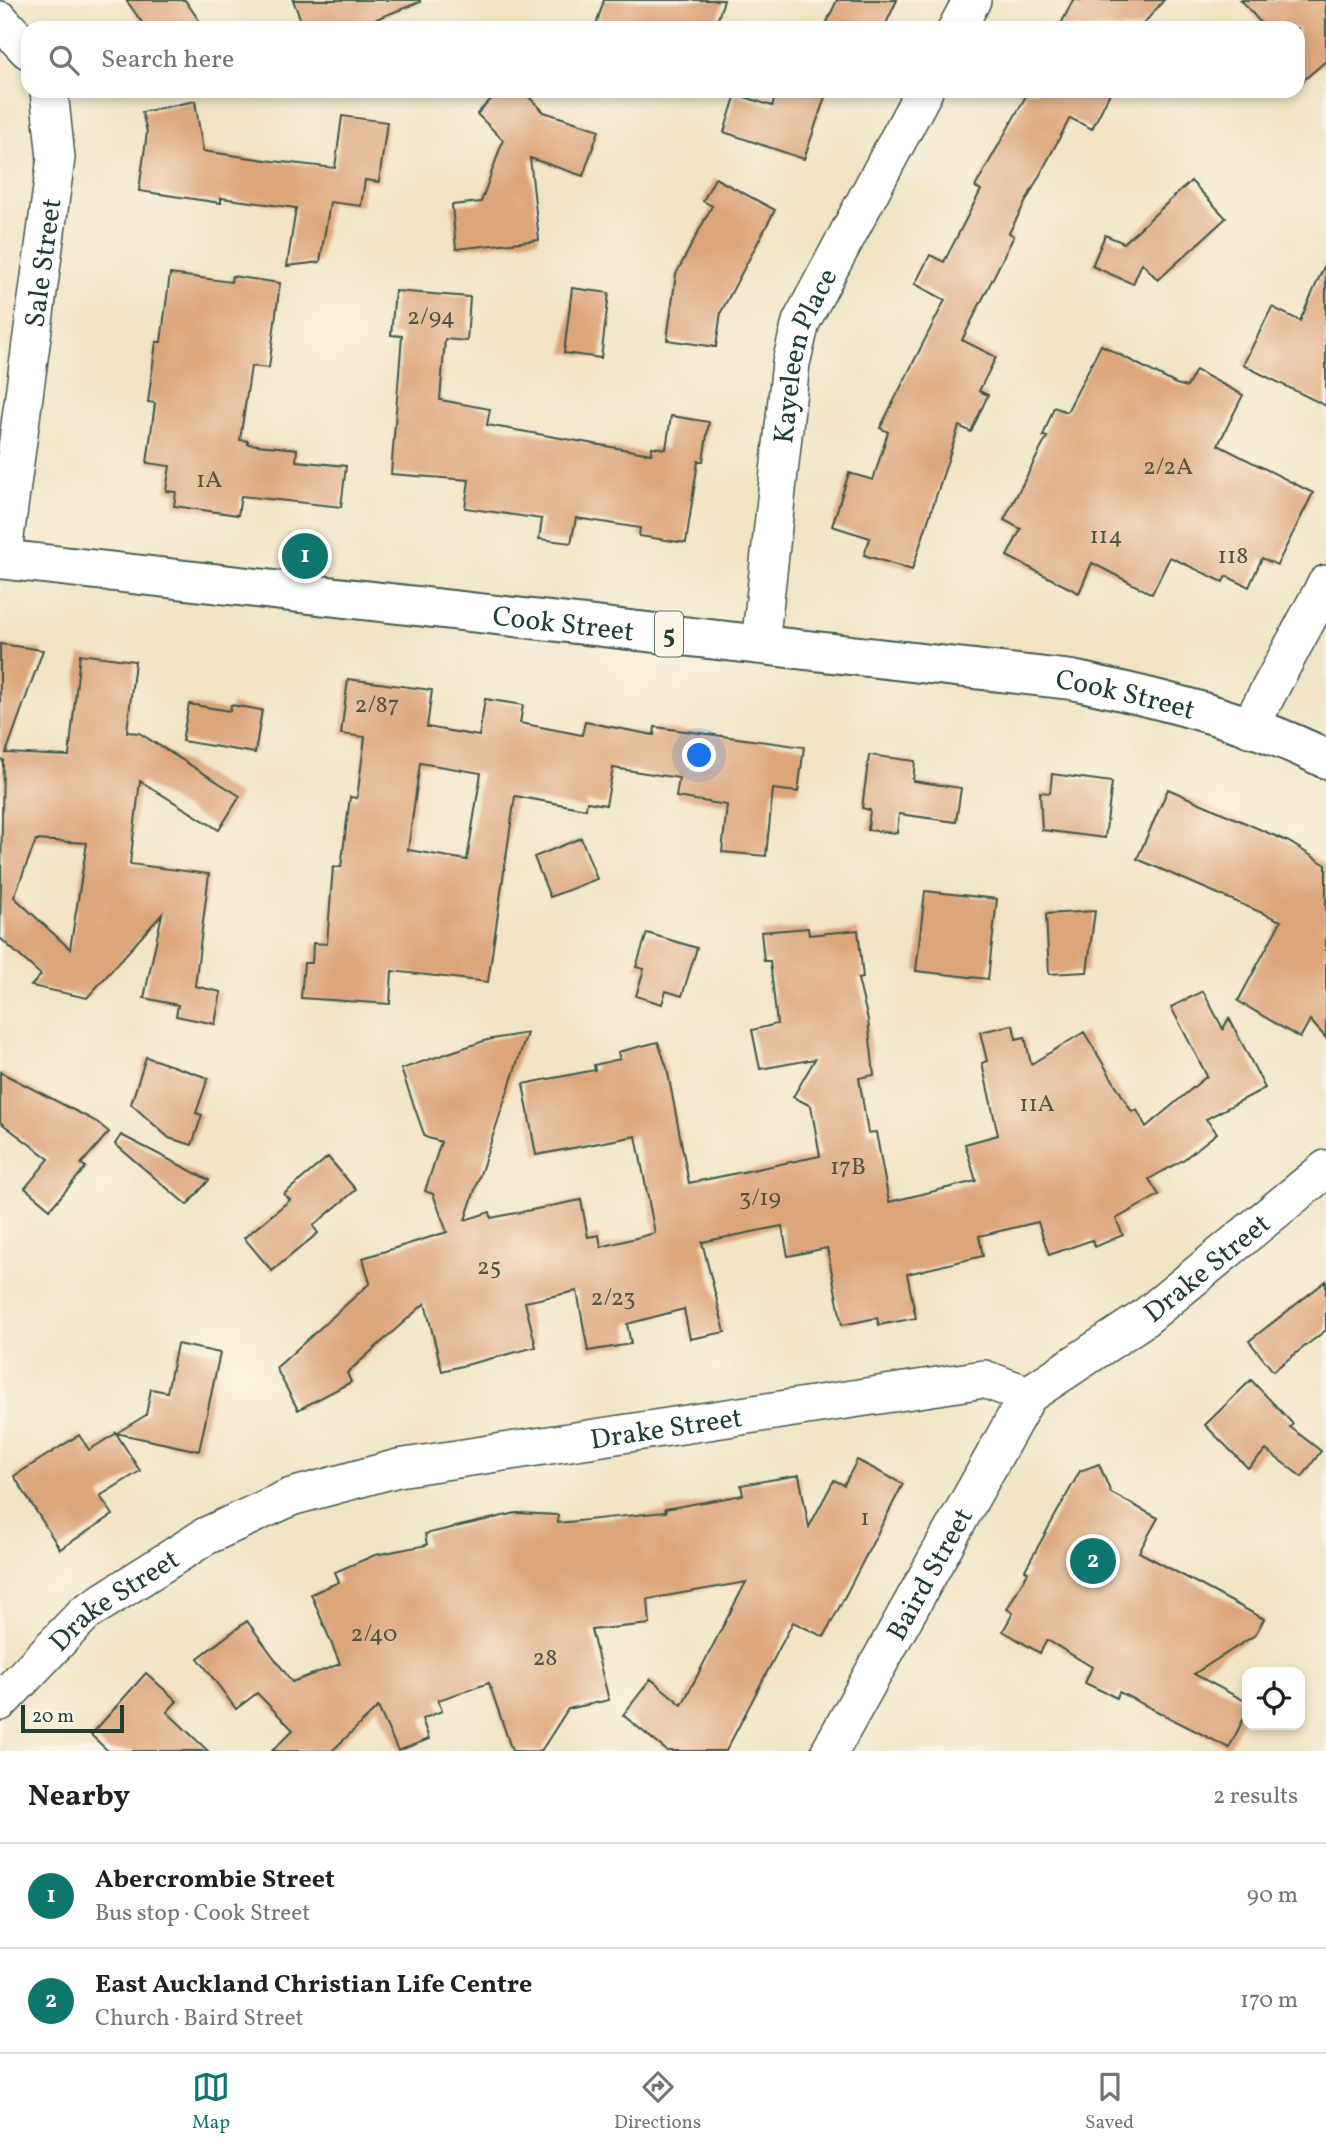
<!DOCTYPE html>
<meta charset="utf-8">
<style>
:root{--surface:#fff;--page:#f2f2f2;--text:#202124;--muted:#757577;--line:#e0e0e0;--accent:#0f766e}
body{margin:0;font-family:Vollkorn,serif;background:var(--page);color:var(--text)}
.controls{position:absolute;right:21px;bottom:21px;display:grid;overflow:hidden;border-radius:14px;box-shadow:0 4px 10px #0003}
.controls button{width:63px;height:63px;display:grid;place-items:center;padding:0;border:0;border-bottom:2px solid var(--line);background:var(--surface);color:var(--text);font:35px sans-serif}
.scale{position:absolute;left:21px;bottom:18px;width:103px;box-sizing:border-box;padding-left:7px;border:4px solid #1f3d34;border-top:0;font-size:19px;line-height:24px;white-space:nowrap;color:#1f3d34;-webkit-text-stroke:5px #fcf5e5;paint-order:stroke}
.you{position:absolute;left:700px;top:756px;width:24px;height:24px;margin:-18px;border:5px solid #fff;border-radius:50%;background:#1a73e8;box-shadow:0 0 0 10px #1a73e833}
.badge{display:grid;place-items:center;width:46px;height:46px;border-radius:50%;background:var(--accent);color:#fff;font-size:23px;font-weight:700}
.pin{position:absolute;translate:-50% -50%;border:4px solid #fff;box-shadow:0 2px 7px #0006}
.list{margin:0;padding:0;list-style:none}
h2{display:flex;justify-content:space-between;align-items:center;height:91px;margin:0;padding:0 28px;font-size:30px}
h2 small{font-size:23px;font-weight:400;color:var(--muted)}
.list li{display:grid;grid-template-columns:46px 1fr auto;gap:21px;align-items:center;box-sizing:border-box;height:105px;padding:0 28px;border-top:2px solid var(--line)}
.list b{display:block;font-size:26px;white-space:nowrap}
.list p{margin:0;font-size:23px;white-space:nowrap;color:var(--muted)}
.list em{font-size:23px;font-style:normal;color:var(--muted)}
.icon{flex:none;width:38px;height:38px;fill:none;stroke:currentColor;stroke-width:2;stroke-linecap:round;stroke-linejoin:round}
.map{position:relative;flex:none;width:1326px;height:1751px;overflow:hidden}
.search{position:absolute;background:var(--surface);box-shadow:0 4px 10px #0003;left:21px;right:21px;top:21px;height:77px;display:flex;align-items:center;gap:18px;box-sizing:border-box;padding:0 24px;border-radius:21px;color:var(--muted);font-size:26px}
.sheet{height:301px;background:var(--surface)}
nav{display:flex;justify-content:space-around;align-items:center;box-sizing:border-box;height:98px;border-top:2px solid var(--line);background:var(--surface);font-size:19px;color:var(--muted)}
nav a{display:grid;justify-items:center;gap:4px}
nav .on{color:var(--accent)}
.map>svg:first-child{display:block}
.building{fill:#dca57a;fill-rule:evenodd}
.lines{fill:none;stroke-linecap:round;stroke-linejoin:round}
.minor-casing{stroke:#3e564a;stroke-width:40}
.primary-casing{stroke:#3e564a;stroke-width:42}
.minor{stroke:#fff;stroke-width:37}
.primary{stroke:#fff;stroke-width:38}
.labels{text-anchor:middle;stroke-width:5;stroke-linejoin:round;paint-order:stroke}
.number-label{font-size:24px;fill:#4e5746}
.shield{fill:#fcf5e5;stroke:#617469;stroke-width:2}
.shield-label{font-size:26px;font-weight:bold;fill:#1f3d34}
.street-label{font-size:28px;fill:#1f3d34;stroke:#fcf5e5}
</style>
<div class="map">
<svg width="1326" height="1751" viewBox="0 0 1326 1751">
<rect width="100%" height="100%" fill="#fcf5e5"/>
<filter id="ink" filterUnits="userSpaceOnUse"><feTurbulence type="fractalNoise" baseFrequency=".0143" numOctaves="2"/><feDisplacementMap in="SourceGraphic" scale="14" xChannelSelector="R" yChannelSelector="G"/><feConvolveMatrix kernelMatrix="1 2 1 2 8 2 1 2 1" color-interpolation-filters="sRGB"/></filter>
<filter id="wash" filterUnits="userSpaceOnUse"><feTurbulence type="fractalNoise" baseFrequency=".00686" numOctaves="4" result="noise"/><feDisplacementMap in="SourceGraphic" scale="28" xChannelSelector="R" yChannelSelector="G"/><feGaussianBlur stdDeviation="1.57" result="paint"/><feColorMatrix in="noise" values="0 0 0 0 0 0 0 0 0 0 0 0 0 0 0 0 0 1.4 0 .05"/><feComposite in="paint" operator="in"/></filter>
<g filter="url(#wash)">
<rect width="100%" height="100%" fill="#f1e4c5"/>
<g id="blocks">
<path class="building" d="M 126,0 L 185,0 L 204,28 L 146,28 Z
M 293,0 L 420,0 L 420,2 L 353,28 L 304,28 Z
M 604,0 L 724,0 L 715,28 L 595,28 Z
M 837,0 L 897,0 L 884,28 L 824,28 Z
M 1073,0 L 1164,0 L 1140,28 L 1059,28 Z
M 1241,0 L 1326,0 L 1326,61 L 1298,85 L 1298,28 L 1265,28 Z
M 499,91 L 523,91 L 544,112 L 599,130 L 583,176 L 530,158 L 539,240 L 456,249 L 452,205 L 481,202 L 503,140 L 477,114 Z
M 778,91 L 827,91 L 804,159 L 724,132 L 736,94 L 772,106 Z
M 1016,91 L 1111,91 L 1092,129 L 1070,118 L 1009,233 L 1014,236 L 962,340 L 996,357 L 979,391 L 988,395 L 971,432 L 959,426 L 912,570 L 864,555 L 870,538 L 832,526 L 849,473 L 873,480 L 888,432 L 880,428 L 945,300 L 915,284 L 930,255 L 944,262 L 981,190 L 975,187 L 1026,96 Z
M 195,101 L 203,151 L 273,161 L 335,168 L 342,116 L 387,122 L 379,182 L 365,180 L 361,206 L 330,202 L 320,262 L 287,266 L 296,208 L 221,198 L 221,203 L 139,191 L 147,132 L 142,112 Z
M 715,178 L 775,210 L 721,312 L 716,347 L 667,340 L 676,274 L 712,206 L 703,201 Z
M 1191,181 L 1226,218 L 1158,280 L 1142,263 L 1133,284 L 1092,266 L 1105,235 L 1124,243 Z
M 1326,262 L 1326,406 L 1243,365 L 1272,307 L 1300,321 Z
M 170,274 L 231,282 L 232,276 L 280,283 L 269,368 L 251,366 L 240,440 L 248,441 L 248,444 L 297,449 L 296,461 L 346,466 L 341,507 L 241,496 L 238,515 L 174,506 L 176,492 L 166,491 L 170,466 L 147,463 L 155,403 L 148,402 L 156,342 L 161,342 Z
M 572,288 L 609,293 L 601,358 L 564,353 Z
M 395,291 L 470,297 L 467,341 L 445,339 L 440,400 L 490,409 L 487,425 L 651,454 L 652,447 L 666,449 L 671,416 L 709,422 L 703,461 L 698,461 L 686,543 L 639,536 L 640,528 L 576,518 L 571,543 L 539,539 L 542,519 L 465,508 L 469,480 L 391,474 L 402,336 L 391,335 Z
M 1101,345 L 1176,384 L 1187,387 L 1196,370 L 1243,395 L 1218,445 L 1313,493 L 1277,565 L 1262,558 L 1249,587 L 1226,576 L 1223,582 L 1170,557 L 1152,594 L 1092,563 L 1079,593 L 1007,556 L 1021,529 L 1004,520 L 1047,437 L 1043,436 L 1054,407 L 1067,412 Z
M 0,644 L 43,650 L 6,753 L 69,756 L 80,654 L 135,661 L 127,732 L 139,733 L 240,796 L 219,830 L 140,781 L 130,864 L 209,874 L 195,986 L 221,992 L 215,1024 L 176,1016 L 178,1005 L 144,998 L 162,914 L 87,998 L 31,986 L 41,975 L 0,938 L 3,760 L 0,759 ZM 36,840 L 87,843 L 70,949 L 14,897 Z
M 348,679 L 432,690 L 427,727 L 479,736 L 485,699 L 523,705 L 520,723 L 582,735 L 585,722 L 654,735 L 655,727 L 804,747 L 798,792 L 773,789 L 766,856 L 722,852 L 727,805 L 676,797 L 679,778 L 613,768 L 606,805 L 587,802 L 586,809 L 515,796 L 488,982 L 392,971 L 390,1004 L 301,998 L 304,963 L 312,963 L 313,943 L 327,944 L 333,867 L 341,867 L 350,797 L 357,798 L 365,737 L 341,734 ZM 420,763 L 481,773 L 467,860 L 408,850 Z
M 189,704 L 230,711 L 231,705 L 262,710 L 255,753 L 182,741 Z
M 869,755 L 915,761 L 913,781 L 961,788 L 956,822 L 899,814 L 897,833 L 868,830 L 870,810 L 862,808 Z
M 1052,774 L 1112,782 L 1105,838 L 1042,830 L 1040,792 L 1050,793 Z
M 1168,789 L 1289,842 L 1326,865 L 1326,1038 L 1310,1020 L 1300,1038 L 1238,1001 L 1281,921 L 1137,859 Z
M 581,838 L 597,879 L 550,897 L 534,857 Z
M 925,891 L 997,899 L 988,979 L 916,971 Z
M 1095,911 L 1087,972 L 1049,974 L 1046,914 Z
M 808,928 L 809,935 L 858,930 L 863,978 L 858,979 L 868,1020 L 874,1075 L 859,1078 L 868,1133 L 876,1132 L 889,1202 L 976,1181 L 965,1144 L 998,1135 L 982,1063 L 987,1061 L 980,1032 L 1013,1025 L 1016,1039 L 1025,1037 L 1031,1064 L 1084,1032 L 1132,1112 L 1137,1110 L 1146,1127 L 1207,1076 L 1171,1007 L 1203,991 L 1223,1029 L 1229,1018 L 1265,1088 L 1206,1119 L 1217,1133 L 1183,1160 L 1149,1179 L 1159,1195 L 1116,1219 L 1123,1235 L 1095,1247 L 1092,1240 L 1049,1255 L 1038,1222 L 979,1236 L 983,1256 L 907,1274 L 916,1318 L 879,1325 L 877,1318 L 842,1325 L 827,1248 L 788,1256 L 782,1226 L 702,1242 L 725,1332 L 690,1339 L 684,1309 L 627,1324 L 631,1344 L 588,1351 L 577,1291 L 525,1302 L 536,1347 L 442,1371 L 425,1303 L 347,1373 L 351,1382 L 298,1410 L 276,1368 L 370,1283 L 363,1258 L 447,1232 L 433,1194 L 425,1191 L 441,1142 L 425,1137 L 401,1069 L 487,1040 L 527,1033 L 465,1220 L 490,1212 L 491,1218 L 581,1200 L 588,1237 L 599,1235 L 601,1247 L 655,1233 L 636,1136 L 536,1155 L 523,1084 L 595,1070 L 594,1065 L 620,1059 L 618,1052 L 658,1042 L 667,1068 L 689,1183 L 820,1156 L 811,1106 L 793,1097 L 815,1059 L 760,1069 L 752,1030 L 777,1024 L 770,961 L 764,961 L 761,932 Z
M 647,933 L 697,948 L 682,996 L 666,991 L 662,1004 L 636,996 L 644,969 L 636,967 Z
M 146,1057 L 208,1078 L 196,1113 L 202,1115 L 192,1145 L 169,1138 L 131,1104 Z
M 0,1072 L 97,1122 L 109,1132 L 81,1164 L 86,1167 L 50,1209 L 25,1188 L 49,1159 L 0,1122 Z
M 121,1135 L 209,1180 L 187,1205 L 115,1144 Z
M 328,1157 L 356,1190 L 313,1226 L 318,1233 L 272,1271 L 244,1238 L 290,1200 L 284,1194 Z
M 1326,1281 L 1326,1330 L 1273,1371 L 1249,1341 Z
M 177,1344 L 220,1353 L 199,1451 L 116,1433 L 140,1471 L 100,1496 L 113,1515 L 60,1549 L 14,1476 L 79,1435 L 89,1450 L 146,1415 L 151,1389 L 167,1392 Z
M 1251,1380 L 1293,1424 L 1290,1427 L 1321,1451 L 1302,1477 L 1266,1450 L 1248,1468 L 1205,1425 Z
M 857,1460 L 903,1484 L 824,1637 L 793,1622 L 726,1751 L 667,1751 L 623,1715 L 651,1679 L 682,1705 L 746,1582 L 648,1599 L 650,1624 L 591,1630 L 609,1700 L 568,1709 L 541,1751 L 512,1751 L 489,1683 L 438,1700 L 442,1711 L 422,1719 L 429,1739 L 398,1751 L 378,1707 L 332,1751 L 272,1751 L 293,1730 L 257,1693 L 236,1709 L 198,1658 L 247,1621 L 292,1682 L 340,1664 L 311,1594 L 339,1582 L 335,1572 L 375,1555 L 427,1545 L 425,1534 L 516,1513 L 558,1515 L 558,1523 L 666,1512 L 665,1509 L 743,1495 L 741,1485 L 799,1475 L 809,1527 L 834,1480 L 844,1485 Z
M 1099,1464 L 1111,1493 L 1158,1518 L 1139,1552 L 1264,1619 L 1255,1635 L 1194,1674 L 1247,1702 L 1247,1712 L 1229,1748 L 1119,1692 L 1117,1698 L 1085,1683 L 1092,1667 L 1047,1640 L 1040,1653 L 1003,1631 L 1013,1613 L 1007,1609 L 1028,1572 L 1025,1570 L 1080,1471 Z
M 146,1673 L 177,1701 L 167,1712 L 208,1751 L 108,1751 L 91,1735 Z"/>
</g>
</g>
<g filter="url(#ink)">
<use href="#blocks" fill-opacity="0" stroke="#3e564a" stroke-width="2"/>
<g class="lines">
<defs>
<g id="minor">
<path d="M 0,20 L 28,50"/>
<path d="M 957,28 L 972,0"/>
<path id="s1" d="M 2,559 L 56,158 L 49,91"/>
<path id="s2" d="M 760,645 L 791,363 L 801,322 L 924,91"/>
<path d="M 1249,728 L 1326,584"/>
<path id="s3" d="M 0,1702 L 85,1613 L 206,1536 L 291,1497 L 398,1468 L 984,1379 L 1028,1395 L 1143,1319 L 1326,1169"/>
<path id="s4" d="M 830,1751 L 1028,1395"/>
</g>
<g id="primary">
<path id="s5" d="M 0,559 L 1072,680 C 1153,697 1253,721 1326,759"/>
</g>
</defs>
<use href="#minor" class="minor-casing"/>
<use href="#primary" class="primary-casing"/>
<use href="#minor" class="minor"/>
<use href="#primary" class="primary"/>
</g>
</g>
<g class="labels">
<g class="number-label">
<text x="431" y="324">2/94</text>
<text x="1168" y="474">2/2A</text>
<text x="209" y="487">1A</text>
<text x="1106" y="543">114</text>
<text x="1233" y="563">118</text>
<text x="377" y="712">2/87</text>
<text x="1037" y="1111">11A</text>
<text x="848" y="1174">17B</text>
<text x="760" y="1205">3/19</text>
<text x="489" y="1274">25</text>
<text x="613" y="1305">2/23</text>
<text x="865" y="1525">1</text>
<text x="374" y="1641">2/40</text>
<text x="545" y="1665">28</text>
</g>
<rect class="shield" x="655" y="611.5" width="28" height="45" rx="5"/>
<g class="shield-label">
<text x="669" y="643">5</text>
</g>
<g class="street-label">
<text dy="10" stroke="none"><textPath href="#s1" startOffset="299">Sale Street</textPath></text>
<text dy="10" stroke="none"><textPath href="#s2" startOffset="294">Kayeleen Place</textPath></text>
<text dy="10" stroke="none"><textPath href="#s5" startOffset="567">Cook Street</textPath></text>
<text dy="10" stroke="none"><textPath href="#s5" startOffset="1134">Cook Street</textPath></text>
<text dy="10" stroke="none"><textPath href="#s3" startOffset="1330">Drake Street</textPath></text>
<text dy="10" stroke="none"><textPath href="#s3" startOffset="742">Drake Street</textPath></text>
<text dy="10" stroke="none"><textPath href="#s4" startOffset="203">Baird Street</textPath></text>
<text dy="10" stroke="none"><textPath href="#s3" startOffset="154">Drake Street</textPath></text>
</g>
</g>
</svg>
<div class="controls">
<button><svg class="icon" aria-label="locate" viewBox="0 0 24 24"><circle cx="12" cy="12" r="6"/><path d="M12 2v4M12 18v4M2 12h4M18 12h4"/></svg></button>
</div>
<div class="scale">20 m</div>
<div class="you"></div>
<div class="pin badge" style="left:305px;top:556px">1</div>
<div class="pin badge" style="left:1093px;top:1561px">2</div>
<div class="search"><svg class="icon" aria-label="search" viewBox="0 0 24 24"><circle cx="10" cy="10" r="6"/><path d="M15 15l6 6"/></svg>Search here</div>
</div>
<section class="sheet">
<h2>Nearby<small>2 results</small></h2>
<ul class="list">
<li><span class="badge">1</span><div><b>Abercrombie Street</b><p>Bus stop · Cook Street</p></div><em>90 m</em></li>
<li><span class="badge">2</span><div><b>East Auckland Christian Life Centre</b><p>Church · Baird Street</p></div><em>170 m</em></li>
</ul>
</section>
<nav>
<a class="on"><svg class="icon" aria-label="map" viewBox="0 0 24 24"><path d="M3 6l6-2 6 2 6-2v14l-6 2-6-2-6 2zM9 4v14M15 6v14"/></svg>Map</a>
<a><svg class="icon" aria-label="directions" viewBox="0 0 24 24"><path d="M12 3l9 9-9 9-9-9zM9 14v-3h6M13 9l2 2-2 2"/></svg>Directions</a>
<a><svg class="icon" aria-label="saved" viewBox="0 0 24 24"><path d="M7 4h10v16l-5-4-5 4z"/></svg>Saved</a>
</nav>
